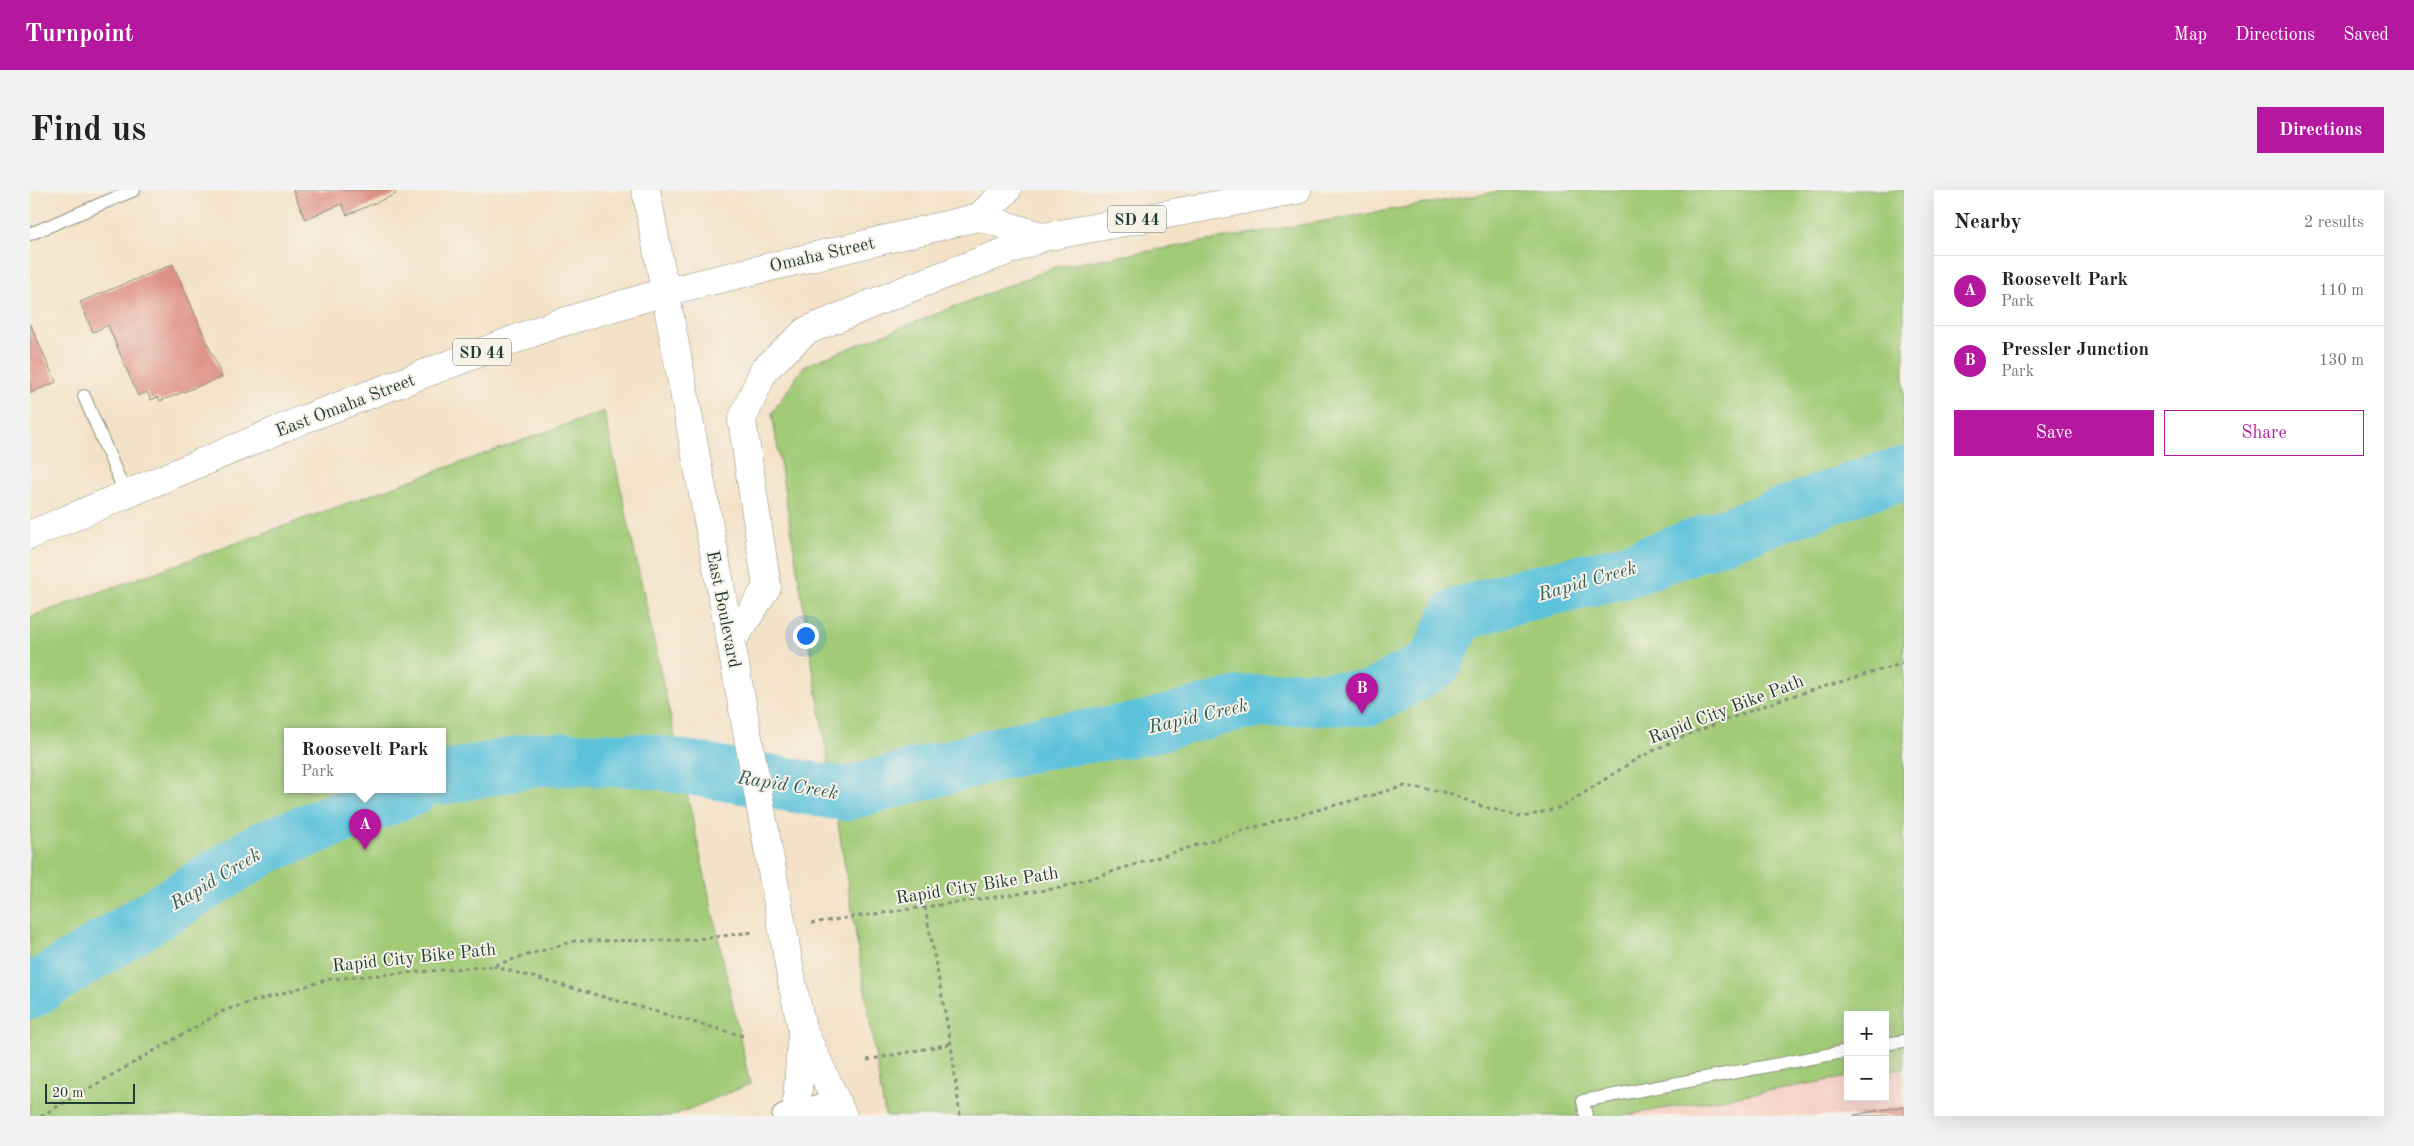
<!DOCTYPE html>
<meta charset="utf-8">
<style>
:root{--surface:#fff;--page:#f2f2f2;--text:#222;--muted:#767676;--line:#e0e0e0;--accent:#b5179e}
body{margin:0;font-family:"Old Standard TT",serif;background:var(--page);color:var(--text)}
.controls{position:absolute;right:15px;bottom:15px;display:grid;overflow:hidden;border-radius:0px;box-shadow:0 5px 20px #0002}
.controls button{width:45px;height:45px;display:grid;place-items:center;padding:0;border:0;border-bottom:1px solid var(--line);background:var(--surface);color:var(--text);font:25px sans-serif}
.scale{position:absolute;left:15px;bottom:12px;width:90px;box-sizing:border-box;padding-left:5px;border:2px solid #1f3d34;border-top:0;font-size:14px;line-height:18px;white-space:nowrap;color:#1f3d34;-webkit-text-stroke:4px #f7f3e8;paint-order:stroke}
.you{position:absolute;left:775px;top:445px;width:18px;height:18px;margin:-12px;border:4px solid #fff;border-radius:50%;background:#1a73e8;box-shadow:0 0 0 8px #1a73e833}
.badge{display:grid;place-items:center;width:32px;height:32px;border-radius:50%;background:var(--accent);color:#fff;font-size:16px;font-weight:700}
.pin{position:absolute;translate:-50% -41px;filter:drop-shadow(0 1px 2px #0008)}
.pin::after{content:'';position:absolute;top:26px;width:18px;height:15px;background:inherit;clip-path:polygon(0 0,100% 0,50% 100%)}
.popup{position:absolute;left:254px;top:538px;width:162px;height:65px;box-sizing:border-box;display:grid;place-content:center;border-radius:0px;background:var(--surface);filter:drop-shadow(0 1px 4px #0005);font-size:16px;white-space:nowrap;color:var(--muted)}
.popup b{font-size:19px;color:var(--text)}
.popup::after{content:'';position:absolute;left:50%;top:100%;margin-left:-10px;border:10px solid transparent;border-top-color:var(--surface)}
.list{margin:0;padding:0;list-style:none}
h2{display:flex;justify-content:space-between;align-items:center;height:65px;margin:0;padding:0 20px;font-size:21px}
h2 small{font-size:16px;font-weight:400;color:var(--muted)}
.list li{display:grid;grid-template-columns:32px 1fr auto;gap:15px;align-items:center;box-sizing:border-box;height:70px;padding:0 20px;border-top:1px solid var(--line)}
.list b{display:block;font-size:19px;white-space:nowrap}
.list p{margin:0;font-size:16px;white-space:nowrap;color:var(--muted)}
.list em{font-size:16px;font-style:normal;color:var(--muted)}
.actions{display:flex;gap:10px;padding:15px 20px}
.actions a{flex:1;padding:11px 0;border:1px solid var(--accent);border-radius:0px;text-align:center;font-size:18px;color:var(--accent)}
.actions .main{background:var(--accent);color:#fff}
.map{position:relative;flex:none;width:1874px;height:926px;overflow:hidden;border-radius:0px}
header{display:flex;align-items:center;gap:30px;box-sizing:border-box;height:70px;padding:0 25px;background:var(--accent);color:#fff}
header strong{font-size:24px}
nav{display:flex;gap:28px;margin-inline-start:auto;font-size:18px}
.intro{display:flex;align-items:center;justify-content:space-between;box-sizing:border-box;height:120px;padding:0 30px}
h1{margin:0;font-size:35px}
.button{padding:12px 22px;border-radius:0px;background:var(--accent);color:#fff;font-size:18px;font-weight:700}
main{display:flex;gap:30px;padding:0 30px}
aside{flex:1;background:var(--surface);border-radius:0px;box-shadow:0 5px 20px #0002}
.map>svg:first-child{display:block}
.built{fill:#f7d1c8}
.green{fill:#a1cb77;stroke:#608456;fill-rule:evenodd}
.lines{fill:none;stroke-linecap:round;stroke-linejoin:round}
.river{stroke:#5dc2db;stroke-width:54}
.building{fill:#df9085}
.lane-casing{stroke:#8a907e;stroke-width:14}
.street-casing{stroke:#8a907e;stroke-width:27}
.primary-casing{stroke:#8a907e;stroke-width:29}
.path{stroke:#8a907e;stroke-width:3;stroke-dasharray:4 4;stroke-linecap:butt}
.lane{stroke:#fff;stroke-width:12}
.street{stroke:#fff;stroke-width:25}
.primary{stroke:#fff;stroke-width:28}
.primary-bridge-casing{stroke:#8a907e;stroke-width:29;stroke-linecap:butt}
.primary-bridge{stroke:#fff;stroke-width:28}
.labels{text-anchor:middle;stroke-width:4;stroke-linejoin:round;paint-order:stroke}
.shield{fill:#f7f3e8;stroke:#60746a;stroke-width:1}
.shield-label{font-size:16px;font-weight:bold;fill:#1f3d34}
.street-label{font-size:18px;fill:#1f3d34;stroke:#f7f3e8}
.water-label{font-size:19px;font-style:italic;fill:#2e5e5e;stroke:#f7f3e8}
</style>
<header>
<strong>Turnpoint</strong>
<nav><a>Map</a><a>Directions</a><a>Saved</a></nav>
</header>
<div class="intro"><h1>Find us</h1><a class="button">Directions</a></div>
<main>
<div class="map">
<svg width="1874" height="926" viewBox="0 0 1874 926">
<rect width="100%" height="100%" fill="#f7f3e8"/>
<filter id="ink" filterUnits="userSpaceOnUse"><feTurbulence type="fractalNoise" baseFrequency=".02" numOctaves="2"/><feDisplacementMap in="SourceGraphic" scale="10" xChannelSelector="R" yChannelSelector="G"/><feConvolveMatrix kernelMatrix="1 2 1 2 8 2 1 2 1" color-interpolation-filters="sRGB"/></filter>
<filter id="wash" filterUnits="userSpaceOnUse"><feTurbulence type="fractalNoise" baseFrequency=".0096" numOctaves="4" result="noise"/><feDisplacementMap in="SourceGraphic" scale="20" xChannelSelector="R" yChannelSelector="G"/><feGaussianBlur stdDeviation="1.12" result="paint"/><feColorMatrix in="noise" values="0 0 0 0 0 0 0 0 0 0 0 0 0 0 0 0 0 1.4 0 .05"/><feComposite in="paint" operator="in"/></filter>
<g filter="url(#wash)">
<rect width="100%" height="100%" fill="#f4e2c8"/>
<path class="built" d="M 1874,878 L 1874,926 L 1591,926 L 1818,887 L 1818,907 L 1855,907 L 1855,881 Z"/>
<path class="green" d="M 1477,0 L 1874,0 L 1874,878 L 1855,881 L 1855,825 L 1818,825 L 1818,887 L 1591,926 L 855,926 L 742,223 L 774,176 L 1025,77 Z
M 574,221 L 720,894 L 642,926 L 0,926 L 0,427 ZM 258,541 L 412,541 L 412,599 L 258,599 Z"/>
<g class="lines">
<path class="river" d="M 412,588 L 509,569 L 612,570 L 815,604 L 1009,553 L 1110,539 L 1210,513 L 1268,508 L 1339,509 L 1405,473 L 1427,425 L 1485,407 L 1592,382 L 1846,291 L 1874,284
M 0,802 L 233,658 L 382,599"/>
</g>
<g id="blocks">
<path class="building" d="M 263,0 L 364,0 L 366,4 L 317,25 L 312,14 L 275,29 Z
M 143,74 L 192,187 L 130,211 L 128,207 L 121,210 L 117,202 L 108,206 L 78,135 L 63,142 L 50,112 Z
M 0,134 L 26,192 L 0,203 Z
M 1874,916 L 1874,926 L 1824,926 L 1824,925 Z"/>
</g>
</g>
<g filter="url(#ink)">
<use href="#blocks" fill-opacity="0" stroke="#8a907e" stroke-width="1"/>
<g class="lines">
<defs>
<path id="lane" d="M 0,44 L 104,0
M 54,206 L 96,305
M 1855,854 L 1874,851
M 1556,926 L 1553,911 L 1818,861"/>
<path id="street" d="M 755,926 L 806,913"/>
<path id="primary" d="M 616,0 L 701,453
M 949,27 L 977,0
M 0,345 L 272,230 L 523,135 L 635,102 L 949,27 L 1014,47 L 1267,0
M 701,453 L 737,397 L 712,230 L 734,180 L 776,141 L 885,96 L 1014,47
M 763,797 L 772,838 L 813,926
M 766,926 L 772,842"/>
</defs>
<use href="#lane" class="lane-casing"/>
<use href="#street" class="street-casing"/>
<use href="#primary" class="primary-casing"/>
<path class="path" d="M 895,717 L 921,854 L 930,926
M 781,733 L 1030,698 L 1215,640 L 1375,596 L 1419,603 L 1451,616 L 1494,627 L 1532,617 L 1608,568 L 1654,546 L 1752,509 L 1874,473
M 463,776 L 713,846
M 837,870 L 921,854
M 11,926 L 195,820 L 300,789 L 461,776 L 544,751 L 661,750 L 723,742"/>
<use href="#lane" class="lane"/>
<use href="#street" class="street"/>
<use href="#primary" class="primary"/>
<defs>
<path id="primary-bridge" d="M 701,453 L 763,797"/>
</defs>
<use href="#primary-bridge" class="primary-bridge-casing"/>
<use href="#primary-bridge" class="primary-bridge"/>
</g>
</g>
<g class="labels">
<g class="shield">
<rect x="1078" y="15.5" width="58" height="27" rx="4"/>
<rect x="423" y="148.5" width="58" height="27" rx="4"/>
</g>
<g class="shield-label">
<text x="1107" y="35">SD 44</text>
<text x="452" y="168">SD 44</text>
</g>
<g class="street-label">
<text transform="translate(792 64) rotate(-13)" y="6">Omaha Street</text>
<text transform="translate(315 215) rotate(-21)" y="6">East Omaha Street</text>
<text transform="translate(694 419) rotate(79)" y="6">East Boulevard</text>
<text transform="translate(1696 519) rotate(-21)" y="6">Rapid City Bike Path</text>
<text transform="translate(947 695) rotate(-9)" y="6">Rapid City Bike Path</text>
<text transform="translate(384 767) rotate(-6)" y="6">Rapid City Bike Path</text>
</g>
<g class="water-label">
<text transform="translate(1557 390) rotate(-16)" y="7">Rapid Creek</text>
<text transform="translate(1168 525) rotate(-13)" y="7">Rapid Creek</text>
<text transform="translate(758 594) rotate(9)" y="7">Rapid Creek</text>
<text transform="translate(185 688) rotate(-31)" y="7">Rapid Creek</text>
</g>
</g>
</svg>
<div class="controls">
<button>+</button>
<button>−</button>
</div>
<div class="scale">20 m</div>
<div class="you"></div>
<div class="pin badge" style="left:335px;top:660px">A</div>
<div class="popup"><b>Roosevelt Park</b>Park</div>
<div class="pin badge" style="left:1332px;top:524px">B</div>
</div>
<aside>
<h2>Nearby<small>2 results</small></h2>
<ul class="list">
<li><span class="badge">A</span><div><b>Roosevelt Park</b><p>Park</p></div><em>110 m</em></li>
<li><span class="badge">B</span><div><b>Pressler Junction</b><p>Park</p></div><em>130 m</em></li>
</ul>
<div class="actions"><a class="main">Save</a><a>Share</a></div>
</aside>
</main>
